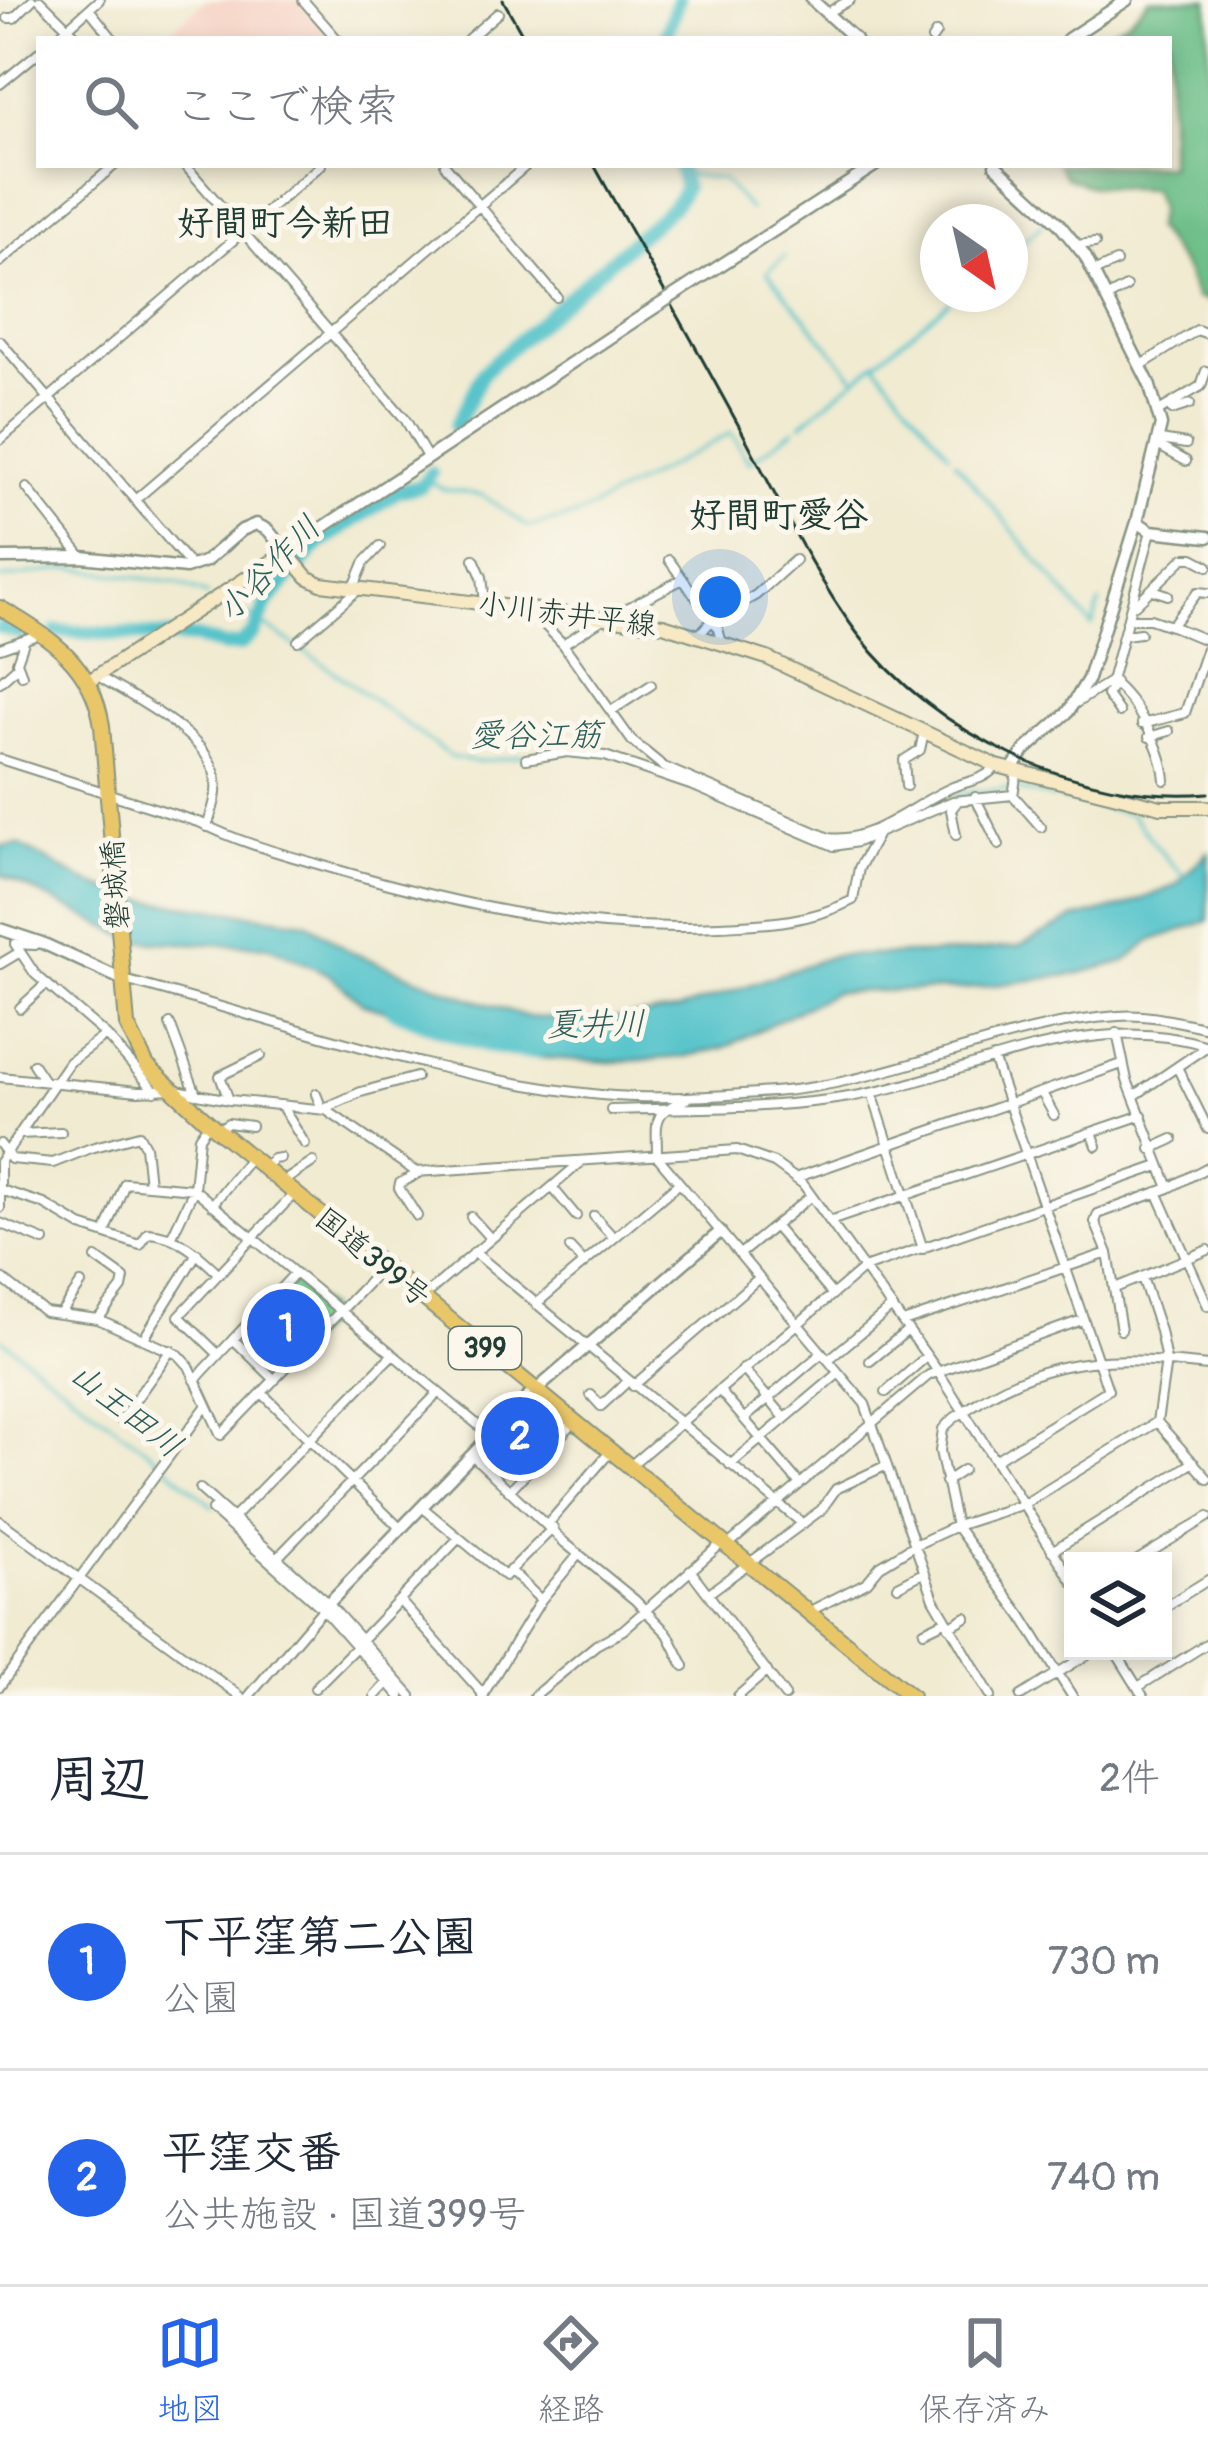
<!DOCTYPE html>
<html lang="ja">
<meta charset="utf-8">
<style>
:root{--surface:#fff;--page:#f6f6f7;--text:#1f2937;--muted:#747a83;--line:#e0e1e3;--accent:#2563eb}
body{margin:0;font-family:Pangolin,"Klee One",sans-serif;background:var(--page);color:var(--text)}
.controls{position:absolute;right:36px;bottom:36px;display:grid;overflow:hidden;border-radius:0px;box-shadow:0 6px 18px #0003}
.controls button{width:108px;height:108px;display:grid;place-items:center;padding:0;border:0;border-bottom:3px solid var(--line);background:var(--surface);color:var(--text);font:60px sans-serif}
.compass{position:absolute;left:920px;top:204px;width:108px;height:108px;border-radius:50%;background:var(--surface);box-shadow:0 6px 18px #0003;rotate:146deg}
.you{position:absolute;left:720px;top:597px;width:42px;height:42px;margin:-30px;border:9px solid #fff;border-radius:50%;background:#1a73e8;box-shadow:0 0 0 18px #1a73e833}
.badge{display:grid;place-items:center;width:78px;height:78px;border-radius:50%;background:var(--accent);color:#fff;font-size:39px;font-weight:700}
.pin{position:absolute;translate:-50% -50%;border:6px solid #fff;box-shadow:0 3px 12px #0006}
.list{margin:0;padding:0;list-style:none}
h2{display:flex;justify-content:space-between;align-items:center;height:156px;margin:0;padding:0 48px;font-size:51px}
h2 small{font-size:39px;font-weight:400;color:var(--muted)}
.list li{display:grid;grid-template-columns:78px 1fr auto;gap:36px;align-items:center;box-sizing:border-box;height:216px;padding:0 48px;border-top:3px solid var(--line)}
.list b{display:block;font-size:45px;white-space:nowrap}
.list p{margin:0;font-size:39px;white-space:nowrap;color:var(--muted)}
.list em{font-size:39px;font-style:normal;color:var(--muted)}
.icon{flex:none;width:66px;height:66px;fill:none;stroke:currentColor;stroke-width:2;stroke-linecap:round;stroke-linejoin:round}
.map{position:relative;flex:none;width:1208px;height:1696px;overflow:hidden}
.search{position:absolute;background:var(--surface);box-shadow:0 6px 18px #0003;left:36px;right:36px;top:36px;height:132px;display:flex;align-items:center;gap:30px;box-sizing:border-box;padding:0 42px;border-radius:0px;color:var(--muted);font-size:45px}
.sheet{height:588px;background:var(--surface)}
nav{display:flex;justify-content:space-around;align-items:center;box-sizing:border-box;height:168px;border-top:3px solid var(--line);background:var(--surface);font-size:33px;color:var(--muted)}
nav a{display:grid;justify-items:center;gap:6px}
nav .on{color:var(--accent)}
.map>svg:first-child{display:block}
.built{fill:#f6d2c4}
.green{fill:#89e1a5;stroke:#548f6c;stroke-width:3}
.forest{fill:#6ebf8a;stroke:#467e5f;stroke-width:3}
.water{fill:#56c4cb;stroke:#3a8080;stroke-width:3}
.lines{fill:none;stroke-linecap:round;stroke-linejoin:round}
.stream{stroke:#56c4cb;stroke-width:3}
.river{stroke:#56c4cb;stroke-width:14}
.minor-casing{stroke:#889483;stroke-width:12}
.tertiary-casing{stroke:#889483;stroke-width:15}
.secondary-casing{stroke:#889483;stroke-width:16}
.trunk-casing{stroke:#889483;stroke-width:18}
.minor{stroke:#fff;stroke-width:8}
.tertiary{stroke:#fff;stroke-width:10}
.secondary{stroke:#f6e9c3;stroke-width:12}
.trunk{stroke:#e9c769;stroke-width:14}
.rail{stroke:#1f3d34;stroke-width:3}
.tertiary-bridge-casing{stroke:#889483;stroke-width:15;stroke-linecap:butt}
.tertiary-bridge{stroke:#fff;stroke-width:10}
.labels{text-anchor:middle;stroke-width:10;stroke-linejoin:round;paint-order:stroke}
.shield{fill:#fbf7ec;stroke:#61756b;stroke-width:3}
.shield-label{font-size:27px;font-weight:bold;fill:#1f3d34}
.street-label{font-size:30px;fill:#1f3d34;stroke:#fbf7ec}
.water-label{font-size:33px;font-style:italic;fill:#2d5f5a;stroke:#fbf7ec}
.quarter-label{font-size:36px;font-weight:bold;fill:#1f3d34;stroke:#fbf7ec}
</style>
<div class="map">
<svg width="1208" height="1696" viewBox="0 0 1208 1696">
<rect width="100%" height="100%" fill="#fbf7ec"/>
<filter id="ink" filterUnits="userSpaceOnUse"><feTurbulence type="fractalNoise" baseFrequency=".00833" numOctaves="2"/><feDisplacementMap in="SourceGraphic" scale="24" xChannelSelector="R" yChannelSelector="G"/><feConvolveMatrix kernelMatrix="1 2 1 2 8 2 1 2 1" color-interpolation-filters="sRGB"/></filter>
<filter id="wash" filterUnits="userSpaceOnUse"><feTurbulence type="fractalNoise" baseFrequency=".004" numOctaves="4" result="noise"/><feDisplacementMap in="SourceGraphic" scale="48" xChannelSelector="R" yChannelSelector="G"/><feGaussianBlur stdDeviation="2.7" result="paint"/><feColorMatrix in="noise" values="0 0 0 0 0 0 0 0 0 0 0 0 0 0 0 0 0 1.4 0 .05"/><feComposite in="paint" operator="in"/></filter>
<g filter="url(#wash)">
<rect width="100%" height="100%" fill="#f1ebd2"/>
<path class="built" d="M 206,0 L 301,0 L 334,39 L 161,39 Z"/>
<path class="green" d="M 293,1282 L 334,1315 L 277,1375 L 239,1340 Z"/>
<path class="forest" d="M 1149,0 L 1208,0 L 1208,301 L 1196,298 L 1186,271 L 1155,228 L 1159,208 L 1152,189 L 1090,186 L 1065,177 L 1057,165 L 1169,165 L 1169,39 L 1094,39 L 1128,21 Z"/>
<path class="water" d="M 19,845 L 84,881 L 136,899 L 307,922 L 350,952 L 463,996 L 528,1017 L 598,1021 L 675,1011 L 832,956 L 956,953 L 1019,946 L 1073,919 L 1125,906 L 1175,886 L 1208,852 L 1208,921 L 1152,940 L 1126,961 L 1077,974 L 965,989 L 835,992 L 723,1048 L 682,1057 L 611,1062 L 532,1057 L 484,1038 L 363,1004 L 330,975 L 268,946 L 135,941 L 0,874 L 0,846 Z"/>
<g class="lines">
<path class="stream" d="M 683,174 L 722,179 L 750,210
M 1010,252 L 1042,225
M 785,256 L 767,272 L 854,377
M 954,298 L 959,294
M 876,364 L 949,453
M 801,424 L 949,302
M 955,461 L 1092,626 L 1100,603
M 428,480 L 443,489 L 482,495 L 528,527 L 578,515 L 731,433 L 749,462 L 795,429
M 0,579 L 71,568 L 176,583 L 207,595
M 221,602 L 258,621 L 325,665 L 451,757 L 477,762 L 528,755
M 573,749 L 599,752
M 537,753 L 557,750
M 1019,790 L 1131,814 L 1166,858 L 1187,878
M 954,797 L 976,791 L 1010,789
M 0,1338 L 160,1460
M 167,1467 L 214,1507
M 235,1525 L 271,1557
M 278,1563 L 295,1578
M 375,1662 L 386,1674
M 394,1683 L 405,1696"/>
<path class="river" d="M 665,39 L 678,0
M 456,426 L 483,372 L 673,206 L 685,188 L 678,165
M 0,627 L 20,633
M 57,631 L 197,638 L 224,646 L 240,645 L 254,633 L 268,602 L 318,545 L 398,491 L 421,486 L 431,473
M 393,1010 C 441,1030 485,1052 537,1052"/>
</g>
</g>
<g filter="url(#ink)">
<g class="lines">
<defs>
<path id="minor" d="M 40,0 L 79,39
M 303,0 L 337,39
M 89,9 L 113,39
M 827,13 L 850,0
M 8,18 L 14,18 L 32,0
M 55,39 L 99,0
M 468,39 L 498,13
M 932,39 L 936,33
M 0,84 L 39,52
M 185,165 L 405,419 L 427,457
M 445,165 L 557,297
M 1076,245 L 1095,243
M 0,262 L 115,165
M 1093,272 L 1116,262
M 1106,298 L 1126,287
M 0,341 L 192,567
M 1140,366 L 1197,330 L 1208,334
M 1172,410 L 1190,404
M 1159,411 L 1201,386 L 1206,371
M 0,440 L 321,165
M 1160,440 L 1186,444
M 1159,446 L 1186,461
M 27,488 L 82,557
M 135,500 L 527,165
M 474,559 L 482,577 L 485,602
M 669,560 L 717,626 L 722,643
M 354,587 L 364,563 L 380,546
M 1153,590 L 1168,595
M 1135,605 L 1184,558 L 1193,558 L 1208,566
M 530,610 L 563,644 L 632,741 L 664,767 L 829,838 C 872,844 916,802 953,787 C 971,780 982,781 996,767
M 610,617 L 683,579
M 1130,619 L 1150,619 L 1171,626 L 1198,592 L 1208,593
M 1172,626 L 1208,641
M 1125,635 L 1140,633
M 698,636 L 712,620 L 756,595 L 795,560
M 298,641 L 358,590
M 563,644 L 606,617
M 0,648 L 40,634
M 22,675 L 17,662 L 24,642
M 98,676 C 134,699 211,735 216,780 C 218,796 212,811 207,827
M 1111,681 C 1136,700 1163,749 1165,780
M 0,682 L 18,666
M 1115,682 L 1107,695 L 1119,712
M 1076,703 L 1111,681 L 1151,531
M 611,711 L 651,685
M 1142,724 L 1185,713 L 1208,645
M 1149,737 L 1169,731
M 0,759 L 201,823 C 242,844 287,855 331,868 C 463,906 581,933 720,926 C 767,924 811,922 853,900 L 859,868 L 879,832
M 526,759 L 567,752 L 605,756 L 696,787 L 834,846 L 857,842 L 953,801 L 1013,795
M 1017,772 L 1013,795 L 1041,827
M 906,786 L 904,760 L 920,750 L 924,732
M 975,797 L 999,845
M 956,835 L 951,810 L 957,802
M 35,945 L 15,944 L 35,974 L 106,1035 L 155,1091
M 0,964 L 20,952
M 124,980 C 282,1021 437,1079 601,1095 C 657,1100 717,1096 773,1092 C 892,1083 1001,1024 1118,1016 C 1148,1013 1179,1022 1208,1028
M 20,1008 L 46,984
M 170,1024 L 196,1094
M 1117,1033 L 1127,1080 L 1169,1188
M 993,1058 L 1108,1390 L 995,1460
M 33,1064 L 43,1079
M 1177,1067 L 1208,1129
M 0,1077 L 138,1091 L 171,1089 L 230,1100 L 326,1110 L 416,1172 L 737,1150 L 774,1163 L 803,1184 L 937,1370 L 1073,1582
M 872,1093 L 923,1249
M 1042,1093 L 1054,1115
M 316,1094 L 322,1109
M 1134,1096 L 1206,1047
M 687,1099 C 651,1113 657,1120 657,1156 L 865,1404 L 934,1599 L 991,1696
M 229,1100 L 220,1076 L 261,1056
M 281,1105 L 305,1144
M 325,1108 L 361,1092 L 416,1077
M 611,1110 C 690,1107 770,1110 849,1097 C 968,1077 1085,1007 1208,1046
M 219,1129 L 228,1123 L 251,1126
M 1092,1132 L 1097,1146
M 20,1134 L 61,1132
M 0,1144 L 11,1159 L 53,1163 L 91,1148 L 139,1135 L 145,1146 L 149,1184
M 1151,1149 L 1173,1139
M 0,1162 L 69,1062 L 106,1035
M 0,1163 L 0,1208
M 265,1169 L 273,1159 L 280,1158
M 795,1178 L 1122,1064
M 284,1181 L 313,1162
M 552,1187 L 576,1216
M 1,1190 L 44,1204 L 81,1226 L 140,1245 L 148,1233 C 177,1234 199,1255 219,1274
M 1157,1192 L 1208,1306
M 212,1205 L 251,1157
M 417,1216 L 399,1188 L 400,1183 L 419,1173
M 594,1216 L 614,1238
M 471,1217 L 490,1238
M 830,1221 L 1142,1115
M 0,1223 L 44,1241
M 774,1226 L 832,1294
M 106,1231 L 125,1183 L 194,1189 L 490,1435
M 171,1238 L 194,1189 L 199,1137 L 209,1123
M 570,1248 L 584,1263
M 474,1252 L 803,1524
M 740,1254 L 811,1196
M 96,1258 L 124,1278 L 122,1288 L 98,1319
M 0,1277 L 45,1312 L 98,1319 L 179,1355 L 189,1366 L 221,1435 L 383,1267
M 1142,1277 L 1160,1331 L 1166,1361 L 1157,1422
M 1115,1288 L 1208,1250
M 424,1296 L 580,1163
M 536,1304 L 679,1183
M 60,1314 L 81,1284
M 903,1322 L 1108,1253
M 1121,1330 L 1108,1253 L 1095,1222 L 1098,1214 L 1169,1188 L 1208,1167
M 144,1338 L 197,1253
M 233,1339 L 275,1380
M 218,1354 L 179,1316 L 294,1194
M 828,1360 L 892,1307
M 870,1361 L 908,1330
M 743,1369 L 785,1418
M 195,1380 L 295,1273
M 633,1386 L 759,1278
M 719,1390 L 800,1484
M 886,1392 L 927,1356
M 263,1394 L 400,1528
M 591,1395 L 601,1406 L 628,1381
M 744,1419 L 822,1353
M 121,1420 L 171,1350
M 1157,1422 L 1208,1479
M 472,1455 L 565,1543 L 635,1600 L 668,1634 L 684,1666
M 631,1465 L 864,1268 L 1159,1166
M 730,1465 L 839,1373
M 945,1482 L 963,1470
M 200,1489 L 328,1603 L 411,1696
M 509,1491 L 574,1422
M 422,1507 L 505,1576 L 553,1528
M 212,1510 L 323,1609 L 400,1696
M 0,1521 L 240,1696
M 230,1521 L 392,1355
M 548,1524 L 610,1452
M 728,1545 L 929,1375 L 1082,1320
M 1052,1551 L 1194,1462
M 276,1559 L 438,1393
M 1136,1561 L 1208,1517
M 510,1570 L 541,1600
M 690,1570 L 785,1696
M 898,1586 L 923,1573
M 709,1593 L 821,1510 L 836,1489 L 885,1466
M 400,1601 L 484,1695
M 1163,1608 L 1208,1580
M 808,1612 L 867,1582 L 880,1566 L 913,1546 L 956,1526 L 1024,1504 L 1157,1422
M 949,1627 L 966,1617
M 924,1631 L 945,1621
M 361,1640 L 458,1539
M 1115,1651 L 1143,1696
M 0,1686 L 207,1405
M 1138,1687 L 1208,1643
M 315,1688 L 357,1646
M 249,1696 L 323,1609
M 375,1696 L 388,1682
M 482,1696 L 541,1600 L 579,1554
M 534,1696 L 596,1645 L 623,1630 L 721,1544
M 738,1696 L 767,1671
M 1021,1696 L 1093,1651
M 1072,1696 L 1022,1616 L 956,1526 L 940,1451 L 943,1429 C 952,1417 967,1410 980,1401 C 1054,1354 1123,1356 1208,1366"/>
<path id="tertiary" d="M 812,0 L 855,39
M 1068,39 L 1127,0
M 995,165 L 1059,224 L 1085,256 L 1149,383 L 1161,425 L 1137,522 L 1088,679 L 1068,712 L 1025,750 L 1011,770
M 693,283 L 876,165
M 1137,522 L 1151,531 L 1208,537
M 0,558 L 82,557 L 186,568 L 206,561 L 242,530 L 256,524 L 268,530 L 286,552 L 645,314
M 0,929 L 42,943 L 121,979
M 323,1609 L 527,1398 L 720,1232"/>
<path id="secondary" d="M 89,681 L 286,552 L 307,577 L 321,584 L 663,625 L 767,658 L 997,766 L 1161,807 L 1208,807"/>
<path id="trunk" d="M 0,608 C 50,636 93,665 102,726 L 127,1025 L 147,1066 L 209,1123 L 911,1696"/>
</defs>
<use href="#minor" class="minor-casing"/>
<use href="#tertiary" class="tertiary-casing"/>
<use href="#secondary" class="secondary-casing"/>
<use href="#trunk" class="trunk-casing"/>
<use href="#minor" class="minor"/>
<use href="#tertiary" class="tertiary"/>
<use href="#secondary" class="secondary"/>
<use href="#trunk" class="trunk"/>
<path class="rail" d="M 503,0 L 525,39
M 594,165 C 643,253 692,340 740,428 C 777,496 810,570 857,633 C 935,736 1079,804 1208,793"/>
<defs>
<path id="tertiary-bridge" d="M 645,314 L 693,283"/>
</defs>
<use href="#tertiary-bridge" class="tertiary-bridge-casing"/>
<use href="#tertiary-bridge" class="tertiary-bridge"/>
</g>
</g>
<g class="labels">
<rect class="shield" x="449" y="1327" width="72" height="42" rx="9"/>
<g class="shield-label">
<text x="485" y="1357">399</text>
</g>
<g class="street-label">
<text transform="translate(567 614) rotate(7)" y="10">小川赤井平線</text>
<text transform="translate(115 885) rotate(-94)" y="10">磐城橋</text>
<text transform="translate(373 1257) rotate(39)" y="10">国道399号</text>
</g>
<g class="water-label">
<text transform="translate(268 568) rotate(-46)" y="12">小谷作川</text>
<text x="536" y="746">愛谷江筋</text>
<text transform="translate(596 1023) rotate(-1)" y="12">夏井川</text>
<text transform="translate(127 1409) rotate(38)" y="12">山王田川</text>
</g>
<g class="quarter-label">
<text x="285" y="235">好間町今新田</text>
<text x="779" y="527">好間町愛谷</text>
</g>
</g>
</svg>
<div class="controls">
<button><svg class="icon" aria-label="layers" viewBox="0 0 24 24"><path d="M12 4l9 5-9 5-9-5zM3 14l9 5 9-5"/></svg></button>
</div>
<svg class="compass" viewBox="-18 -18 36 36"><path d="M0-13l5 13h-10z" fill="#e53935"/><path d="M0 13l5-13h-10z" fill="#747a83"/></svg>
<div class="you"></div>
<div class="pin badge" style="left:286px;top:1328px">1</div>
<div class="pin badge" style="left:520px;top:1436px">2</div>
<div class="search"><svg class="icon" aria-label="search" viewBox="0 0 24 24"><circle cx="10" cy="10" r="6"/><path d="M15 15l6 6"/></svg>ここで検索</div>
</div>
<section class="sheet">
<h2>周辺<small>2件</small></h2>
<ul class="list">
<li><span class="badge">1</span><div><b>下平窪第二公園</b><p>公園</p></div><em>730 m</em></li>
<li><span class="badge">2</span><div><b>平窪交番</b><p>公共施設 · 国道399号</p></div><em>740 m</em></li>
</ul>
</section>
<nav>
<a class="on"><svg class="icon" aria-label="map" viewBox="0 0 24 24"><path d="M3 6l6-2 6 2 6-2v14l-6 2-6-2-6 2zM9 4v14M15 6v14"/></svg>地図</a>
<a><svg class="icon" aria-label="directions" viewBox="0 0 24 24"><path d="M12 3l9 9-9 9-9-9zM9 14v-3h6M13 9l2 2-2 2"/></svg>経路</a>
<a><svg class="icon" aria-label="saved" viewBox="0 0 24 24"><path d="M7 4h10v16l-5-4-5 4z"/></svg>保存済み</a>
</nav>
